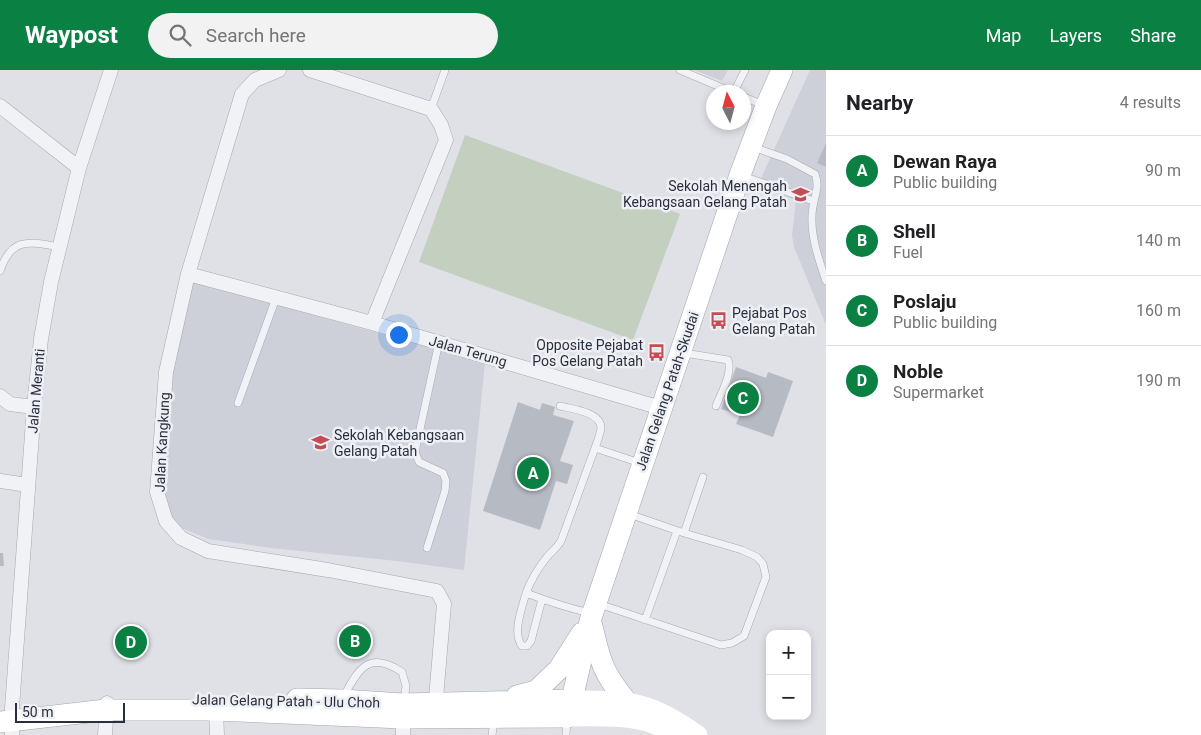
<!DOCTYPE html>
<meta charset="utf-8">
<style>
:root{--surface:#fff;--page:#f2f2f2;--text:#202124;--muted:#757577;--line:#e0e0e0;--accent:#0b8043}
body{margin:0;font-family:Roboto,sans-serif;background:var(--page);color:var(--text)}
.controls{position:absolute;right:15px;bottom:15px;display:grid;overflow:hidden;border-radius:10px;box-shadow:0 2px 8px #0003}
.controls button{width:45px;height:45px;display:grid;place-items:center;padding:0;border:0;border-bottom:1px solid var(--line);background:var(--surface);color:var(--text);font:25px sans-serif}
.compass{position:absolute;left:706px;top:15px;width:45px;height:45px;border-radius:50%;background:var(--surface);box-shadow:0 2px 8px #0003;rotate:354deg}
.scale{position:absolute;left:15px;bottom:12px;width:110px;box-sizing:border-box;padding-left:5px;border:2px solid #292f3d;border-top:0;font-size:14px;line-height:18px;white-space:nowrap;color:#292f3d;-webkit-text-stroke:4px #eef0f5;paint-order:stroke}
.you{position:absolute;left:398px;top:264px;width:18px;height:18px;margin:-12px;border:4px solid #fff;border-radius:50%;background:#1a73e8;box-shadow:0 0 0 8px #1a73e833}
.badge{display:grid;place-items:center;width:32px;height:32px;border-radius:50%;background:var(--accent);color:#fff;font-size:16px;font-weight:700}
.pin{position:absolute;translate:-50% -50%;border:2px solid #fff;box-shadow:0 1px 5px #0006}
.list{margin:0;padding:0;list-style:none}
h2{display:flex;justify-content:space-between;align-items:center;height:65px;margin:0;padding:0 20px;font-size:21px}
h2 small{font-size:16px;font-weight:400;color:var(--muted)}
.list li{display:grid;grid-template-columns:32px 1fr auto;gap:15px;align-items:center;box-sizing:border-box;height:70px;padding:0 20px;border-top:1px solid var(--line)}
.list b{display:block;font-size:19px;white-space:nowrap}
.list p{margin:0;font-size:16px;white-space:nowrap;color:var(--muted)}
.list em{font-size:16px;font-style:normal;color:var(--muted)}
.icon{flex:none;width:28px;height:28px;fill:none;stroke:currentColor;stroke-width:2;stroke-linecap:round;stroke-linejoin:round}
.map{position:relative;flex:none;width:826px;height:665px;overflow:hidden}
header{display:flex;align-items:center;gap:30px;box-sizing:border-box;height:70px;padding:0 25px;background:var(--accent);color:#fff}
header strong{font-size:24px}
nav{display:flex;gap:28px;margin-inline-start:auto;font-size:18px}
.search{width:350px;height:45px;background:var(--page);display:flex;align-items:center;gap:12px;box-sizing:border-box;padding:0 18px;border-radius:28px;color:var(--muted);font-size:19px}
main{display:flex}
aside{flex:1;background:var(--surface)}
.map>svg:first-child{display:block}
.built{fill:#cdd0d9}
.green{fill:#c3d0c0}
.building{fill:#b6bac3}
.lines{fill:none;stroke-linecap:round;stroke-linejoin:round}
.service-casing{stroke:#a5a8b1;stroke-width:8}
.minor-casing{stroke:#a5a8b1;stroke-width:15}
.primary-casing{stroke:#9fa5b2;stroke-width:22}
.service{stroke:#f1f2f6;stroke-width:7}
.minor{stroke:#f1f2f6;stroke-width:14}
.secondary{stroke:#fff;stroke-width:19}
.primary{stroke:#fff;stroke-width:21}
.labels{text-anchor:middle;stroke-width:5;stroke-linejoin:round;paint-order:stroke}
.poi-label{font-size:14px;fill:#292f3d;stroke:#eef0f5;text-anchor:end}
.street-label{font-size:14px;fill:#292f3d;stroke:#eef0f5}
</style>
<header>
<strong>Waypost</strong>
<div class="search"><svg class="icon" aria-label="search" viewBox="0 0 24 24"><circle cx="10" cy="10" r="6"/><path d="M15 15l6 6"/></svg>Search here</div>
<nav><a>Map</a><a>Layers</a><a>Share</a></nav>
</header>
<main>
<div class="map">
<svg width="826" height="665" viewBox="0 0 826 665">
<rect width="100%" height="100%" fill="#dfe1e7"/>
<path class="built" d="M 694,0 L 728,0 L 722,11 Z
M 810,0 L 826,0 L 826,255 L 794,177 L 792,165 L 796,130 L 757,117 Z
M 191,211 L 485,293 L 464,500 L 397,491 L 271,478 L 209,469 L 181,458 L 165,440 L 160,408 L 165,337 Z"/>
<path class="green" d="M 465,65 L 680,144 L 633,270 L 419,192 Z"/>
<path class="building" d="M 826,73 L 826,97 L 817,93 Z
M 736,297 L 766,308 L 768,302 L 793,311 L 773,367 L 736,354 L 740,345 L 721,339 Z
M 518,332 L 540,340 L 542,333 L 555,337 L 553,345 L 574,351 L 560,391 L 573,395 L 567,414 L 556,411 L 540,460 L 483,441 Z
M 0,483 L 3,483 L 4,496 L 0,496 Z"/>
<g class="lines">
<defs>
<path id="service" d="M 680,0 L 732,22
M 734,22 L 745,0
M 744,27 L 763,35
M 431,39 L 445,0
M 753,77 L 787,89 L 815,104 C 821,119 812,130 812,146 C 811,168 819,190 826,211
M 743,106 L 813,131
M 0,201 C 12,166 29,172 60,177
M 684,283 L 728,290 C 733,303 721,323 716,336
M 238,333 L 276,228
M 560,336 C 572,339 601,342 601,358 C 600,365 597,372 595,378
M 684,463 L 703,407
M 427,478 L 445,421 L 446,411 L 443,403 L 419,392 L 415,382 L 439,272
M 526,523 C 531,510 538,498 547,487 C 552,481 557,478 561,471 L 595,378 L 640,393
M 542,529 L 531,571 L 527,576 L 522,576 C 512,563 522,538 526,523 C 547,531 568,538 590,543
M 599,534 L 721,575 L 732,573 L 744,566 L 766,507 L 763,494 L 757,487 L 742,480 L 684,463 L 629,444
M 645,550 L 677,461
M 344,626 C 359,597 370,581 402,602 L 406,616 L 404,633
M 492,665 L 494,651
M 566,665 L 567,650"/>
<path id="minor" d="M 279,0 L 255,10 L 242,24 L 188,204 L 166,302 L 157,422 L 166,451 L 181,468 L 208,481 L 328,500 L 437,521 L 444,534 L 435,640
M 310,0 L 431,39 L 441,55 L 446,70 L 372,253
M 0,36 L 79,98
M 188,204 L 372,253 L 661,338
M 0,326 L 10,334 L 34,337
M 0,411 L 28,415
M 216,640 L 217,665
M 12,665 L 12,638 L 34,337 L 41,269 L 51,212 L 79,98 L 111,0
M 105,665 L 107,633
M 403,665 L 403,641"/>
<path id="primary" d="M 592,556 C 600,591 603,603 626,631
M 517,626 L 536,621 L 559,599 L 582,563
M 297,629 L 342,630 L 403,634 L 572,630
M 0,652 L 106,640 L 216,640 L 403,648 L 568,647 L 590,551 L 740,105 L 766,36 L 782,0"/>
</defs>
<use href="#service" class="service-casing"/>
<use href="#minor" class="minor-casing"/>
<use href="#primary" class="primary-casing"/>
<use href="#service" class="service"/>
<use href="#minor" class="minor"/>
<path class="secondary" d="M 572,630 C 629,630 650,630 698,665
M 568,647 C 605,647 643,643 675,665"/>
<use href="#primary" class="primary"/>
</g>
<defs>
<symbol id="school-bare" viewBox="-9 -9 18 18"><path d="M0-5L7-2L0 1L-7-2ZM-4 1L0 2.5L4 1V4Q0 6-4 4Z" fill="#c44c55" stroke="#eef0f5" stroke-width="2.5" paint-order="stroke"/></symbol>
<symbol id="bus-bare" viewBox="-9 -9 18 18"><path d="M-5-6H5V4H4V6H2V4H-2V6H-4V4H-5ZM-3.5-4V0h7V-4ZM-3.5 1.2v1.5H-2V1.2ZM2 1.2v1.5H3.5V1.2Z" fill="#c44c55" stroke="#eef0f5" stroke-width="2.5" paint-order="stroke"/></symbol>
</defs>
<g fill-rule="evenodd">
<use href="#school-bare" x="788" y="112" width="25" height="25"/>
<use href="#bus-bare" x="706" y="238" width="25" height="25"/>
<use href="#bus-bare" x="644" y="270" width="25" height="25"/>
<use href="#school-bare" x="308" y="360" width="25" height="25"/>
</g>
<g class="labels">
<g class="poi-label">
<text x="787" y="121">Sekolah Menengah<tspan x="787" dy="16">Kebangsaan Gelang Patah</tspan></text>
<text x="732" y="248" text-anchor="start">Pejabat Pos<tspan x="732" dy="16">Gelang Patah</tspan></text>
<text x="643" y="280">Opposite Pejabat<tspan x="643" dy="16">Pos Gelang Patah</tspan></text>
<text x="334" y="370" text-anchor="start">Sekolah Kebangsaan<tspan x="334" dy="16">Gelang Patah</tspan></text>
</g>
<g class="street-label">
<text transform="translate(468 281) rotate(16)" y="5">Jalan Terung</text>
<text transform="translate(36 321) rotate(-85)" y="5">Jalan Meranti</text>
<text transform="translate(667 321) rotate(-71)" y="5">Jalan Gelang Patah-Skudai</text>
<text transform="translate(162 372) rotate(-87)" y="5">Jalan Kangkung</text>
<text transform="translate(286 631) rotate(1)" y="5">Jalan Gelang Patah - Ulu Choh</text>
</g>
</g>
</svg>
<div class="controls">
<button>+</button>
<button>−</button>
</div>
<svg class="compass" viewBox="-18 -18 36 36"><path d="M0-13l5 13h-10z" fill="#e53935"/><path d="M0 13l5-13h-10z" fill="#757577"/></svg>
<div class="scale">50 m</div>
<div class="you"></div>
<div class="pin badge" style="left:533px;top:403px">A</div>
<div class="pin badge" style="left:355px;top:571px">B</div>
<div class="pin badge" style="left:743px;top:328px">C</div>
<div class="pin badge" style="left:131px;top:572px">D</div>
</div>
<aside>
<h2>Nearby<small>4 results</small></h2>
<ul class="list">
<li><span class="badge">A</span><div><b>Dewan Raya</b><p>Public building</p></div><em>90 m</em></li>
<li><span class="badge">B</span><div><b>Shell</b><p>Fuel</p></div><em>140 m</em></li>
<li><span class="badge">C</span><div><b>Poslaju</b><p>Public building</p></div><em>160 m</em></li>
<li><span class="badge">D</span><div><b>Noble</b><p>Supermarket</p></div><em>190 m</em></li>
</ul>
</aside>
</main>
